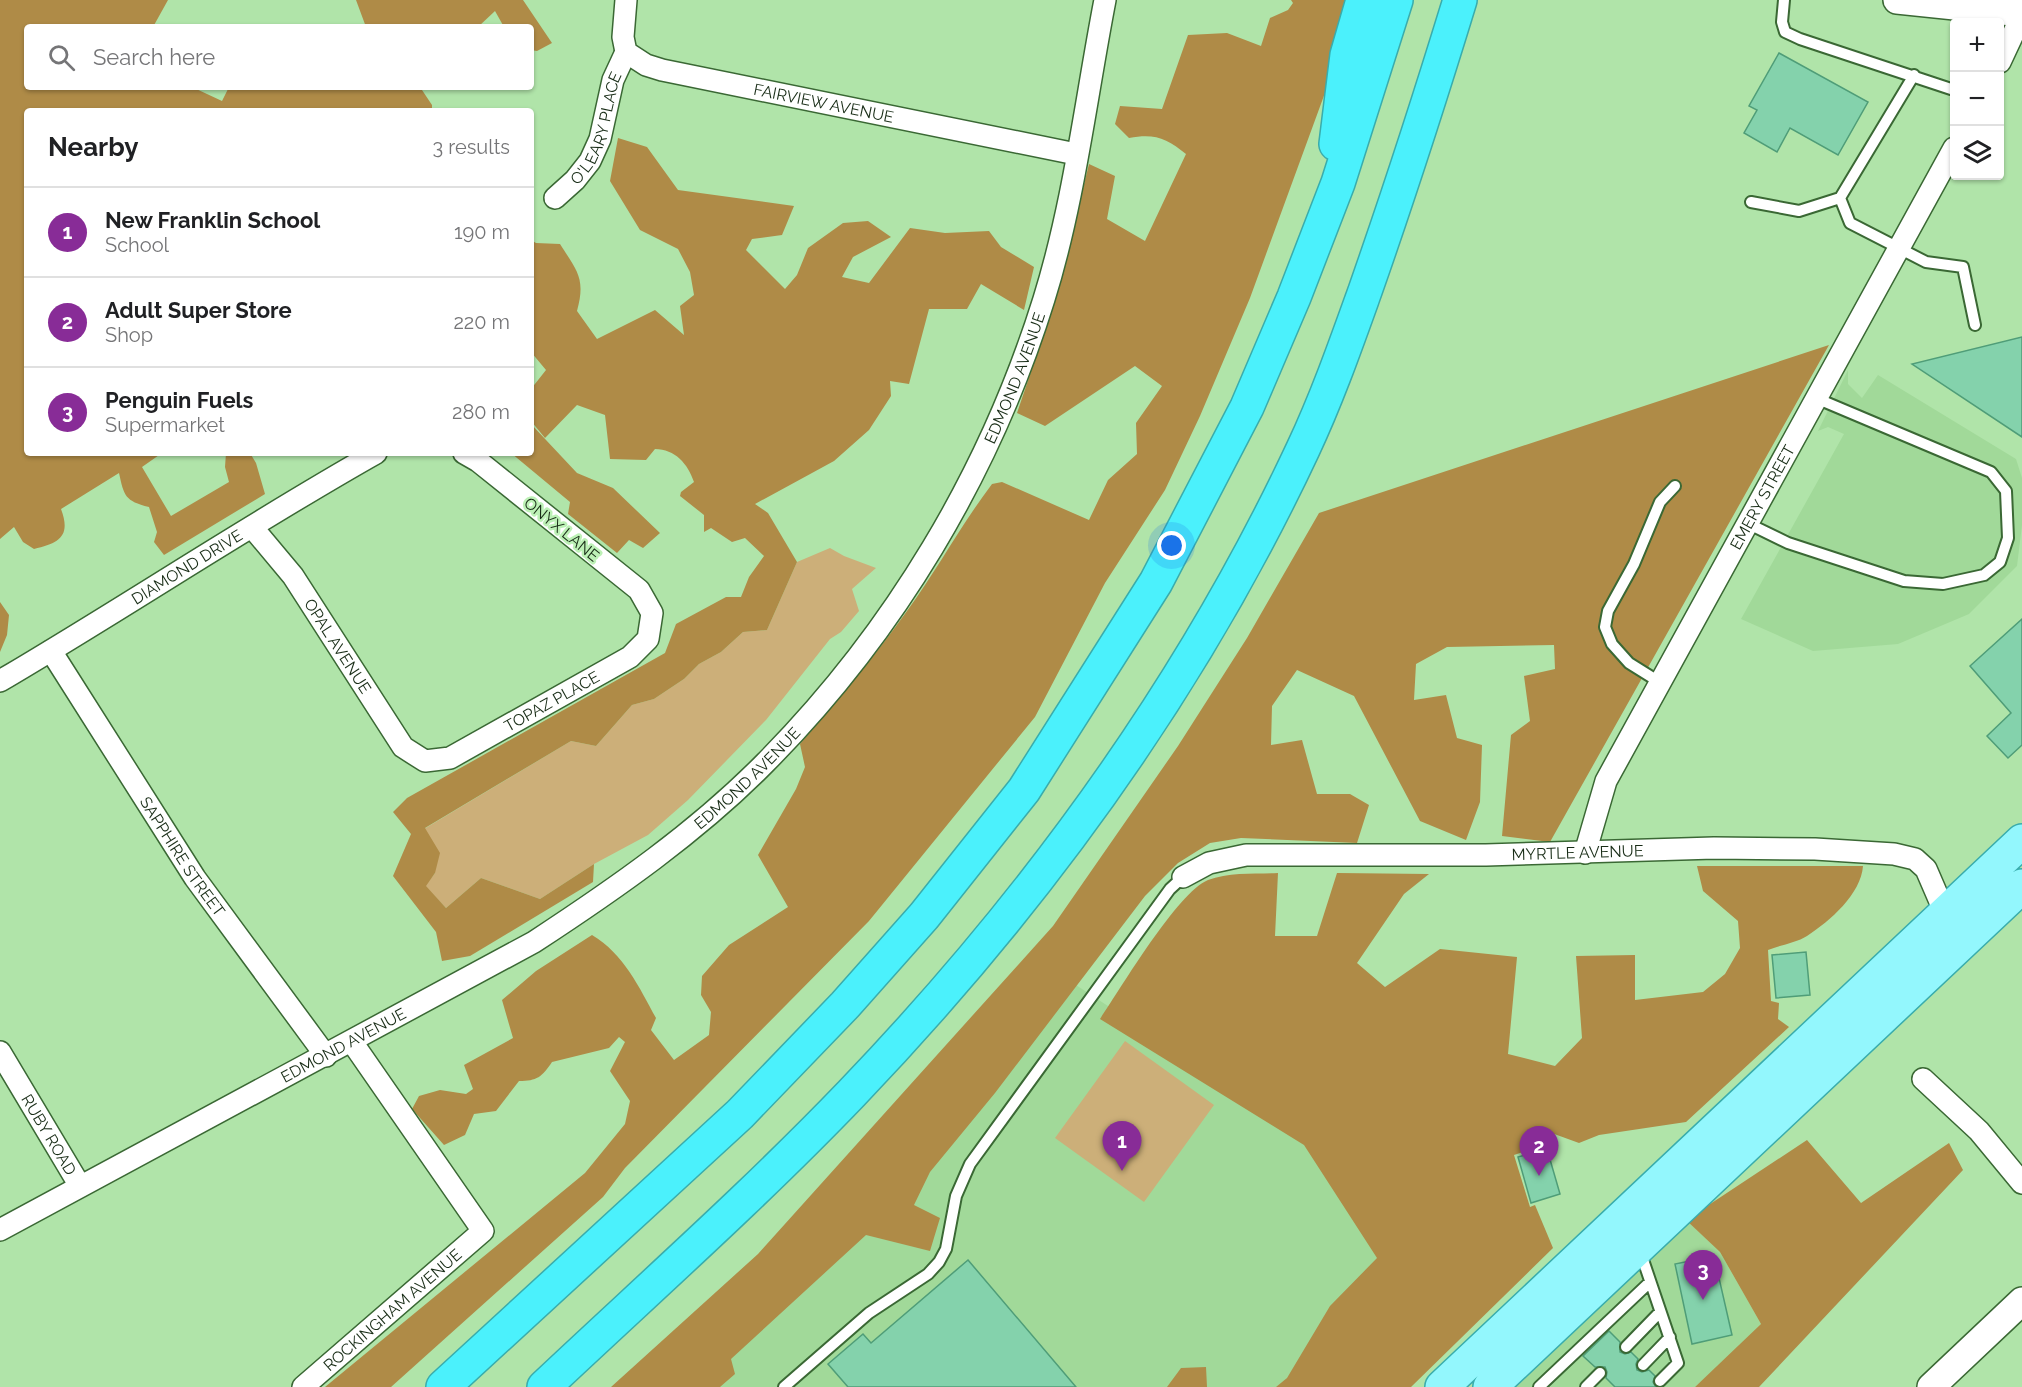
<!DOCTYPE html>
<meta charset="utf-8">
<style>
:root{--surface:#fff;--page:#f2f2f2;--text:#202124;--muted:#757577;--line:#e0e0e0;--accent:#882c97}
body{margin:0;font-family:Raleway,sans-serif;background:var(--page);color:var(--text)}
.controls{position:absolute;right:18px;top:18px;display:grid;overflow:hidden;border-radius:6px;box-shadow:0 2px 4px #0004}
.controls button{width:54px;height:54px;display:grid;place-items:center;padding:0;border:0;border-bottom:2px solid var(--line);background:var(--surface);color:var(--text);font:30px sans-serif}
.you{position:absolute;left:1172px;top:546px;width:21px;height:21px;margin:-15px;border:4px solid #fff;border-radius:50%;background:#1a73e8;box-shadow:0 0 0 9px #1a73e833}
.badge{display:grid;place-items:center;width:39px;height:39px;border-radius:50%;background:var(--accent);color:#fff;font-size:20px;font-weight:700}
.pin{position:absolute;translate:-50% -50px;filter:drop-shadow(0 2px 3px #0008)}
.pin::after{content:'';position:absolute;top:32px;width:21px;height:18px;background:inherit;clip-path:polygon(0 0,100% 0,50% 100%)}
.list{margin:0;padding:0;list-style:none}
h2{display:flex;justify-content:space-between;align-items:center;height:78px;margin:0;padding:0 24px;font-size:26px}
h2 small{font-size:20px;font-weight:400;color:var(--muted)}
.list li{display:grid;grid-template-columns:39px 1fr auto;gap:18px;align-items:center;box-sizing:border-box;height:90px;padding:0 24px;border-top:2px solid var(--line)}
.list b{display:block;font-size:22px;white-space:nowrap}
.list p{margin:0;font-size:20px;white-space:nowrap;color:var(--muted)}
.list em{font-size:20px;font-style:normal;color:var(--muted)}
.icon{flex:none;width:33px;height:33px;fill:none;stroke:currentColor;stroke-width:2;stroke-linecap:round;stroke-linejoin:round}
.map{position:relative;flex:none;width:2022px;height:1387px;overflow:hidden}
.search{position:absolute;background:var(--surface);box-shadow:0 2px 4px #0004;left:24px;top:24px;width:510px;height:66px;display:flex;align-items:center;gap:15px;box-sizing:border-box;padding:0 21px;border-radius:6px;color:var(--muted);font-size:22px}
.panel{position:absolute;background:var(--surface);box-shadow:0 2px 4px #0004;left:24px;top:108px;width:510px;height:348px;border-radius:6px}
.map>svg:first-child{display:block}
.built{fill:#a1d999}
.green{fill:#ccaf79}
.forest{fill:#af8b47}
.building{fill:#84d2ac;stroke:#4f9d78;stroke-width:1.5}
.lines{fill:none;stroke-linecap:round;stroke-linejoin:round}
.service-casing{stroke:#3a6834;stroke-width:14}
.minor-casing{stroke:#3a6834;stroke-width:24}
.tertiary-casing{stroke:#3a6834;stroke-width:30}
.primary-casing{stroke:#39acac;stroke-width:36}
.motorway-casing{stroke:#39acac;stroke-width:36}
.service{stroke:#fff;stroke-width:10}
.minor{stroke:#fff;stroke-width:21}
.tertiary{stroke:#fff;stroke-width:27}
.primary{stroke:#93f7fd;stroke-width:33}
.motorway{stroke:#4bf1fc;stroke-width:33}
.labels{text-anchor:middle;stroke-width:5;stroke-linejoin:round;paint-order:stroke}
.street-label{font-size:16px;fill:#182c16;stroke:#bdf1b6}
</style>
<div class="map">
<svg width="2022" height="1387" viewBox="0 0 2022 1387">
<rect width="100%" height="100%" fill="#b0e4a9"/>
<path class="built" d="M 1848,370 L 1848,384 L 1862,398 L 1878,375 L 2016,459 L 2022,478 L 2022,525 L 2017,566 L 1969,614 L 1898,644 L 1813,651 L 1741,619 L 1844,434 L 1828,427 L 1818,431 Z
M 1053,970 L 1305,1135 L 1382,1253 L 1378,1387 L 698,1387 Z
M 1686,1220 L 1720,1252 L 1761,1324 L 1737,1349 L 1695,1387 L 1506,1387 Z"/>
<path class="green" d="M 830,548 L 844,556 L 876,568 L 852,589 L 859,611 L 841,632 L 830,639 L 766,720 L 688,800 L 648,835 L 594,864 L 540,899 L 481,878 L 446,908 L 425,886 L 435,873 L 424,829 L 571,741 L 596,746 L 632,705 L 654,699 L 684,679 L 699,664 L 721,652 L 743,632 L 767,630 L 797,562 Z
M 1125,1041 L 1214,1105 L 1144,1202 L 1055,1138 Z"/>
<path class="forest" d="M 0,0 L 168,0 L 153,27 L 27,27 L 27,87 L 192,87 L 222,101 L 229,87 L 420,87 L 432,105 L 432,111 L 27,111 L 27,453 L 162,453 L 142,467 L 171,516 L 229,482 L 225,467 L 226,453 L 250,453 L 256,463 L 265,494 L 164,555 L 154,542 L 157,532 L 149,507 C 125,501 124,496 119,473 L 61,509 C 71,536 60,543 34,549 L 23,542 L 14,527 L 0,539 Z
M 356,0 L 523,0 L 552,43 L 537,51 L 531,50 L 531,27 L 504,27 L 495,11 L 478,27 L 366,27 Z
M 1291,0 L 1354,0 L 1333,71 L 1250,298 L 1200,416 L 1165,490 L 1105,583 L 1035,717 L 869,921 L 625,1168 L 603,1197 L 391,1387 L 325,1387 L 585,1173 L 625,1124 L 630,1101 L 610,1071 L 625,1042 L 619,1037 L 609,1048 L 552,1062 C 542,1077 537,1081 519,1081 L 496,1111 L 474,1114 L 465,1135 L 444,1145 L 412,1109 L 419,1096 L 440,1090 L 466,1094 L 473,1089 L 464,1065 L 513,1038 L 502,1000 L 536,971 L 592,935 C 624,954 639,987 656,1018 L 651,1030 L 674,1060 L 709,1035 L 711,1012 L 701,995 L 702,976 L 729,945 L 788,907 L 758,855 L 796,789 L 805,767 L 800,744 C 837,701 874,657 907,611 C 937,570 961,525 992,484 L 1002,482 L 1089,520 L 1108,480 L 1137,454 L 1136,423 L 1162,386 L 1135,366 L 1045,426 L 1017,413 L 1056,298 L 1089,164 L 1115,176 L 1107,219 L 1145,241 L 1186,154 C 1167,138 1154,133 1129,138 L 1115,124 L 1120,106 L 1162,109 L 1188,35 L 1227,33 L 1261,46 L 1270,18 L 1288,10 L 1293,3 Z
M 618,138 L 647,147 L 678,190 L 794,206 L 782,235 L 752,239 L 746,250 L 785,289 L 797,275 L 808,248 L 843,223 L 868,221 L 891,237 L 853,257 L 842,277 L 869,283 L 910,228 L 945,233 L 989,231 L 1001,247 L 1034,267 L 1024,310 L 981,284 L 967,309 L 929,309 L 909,384 L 890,381 L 891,396 L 869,430 L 834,461 L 755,504 L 768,513 L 797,562 L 767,630 L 743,632 L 721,652 L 699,664 L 684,679 L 654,699 L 632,705 L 596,746 L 571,741 L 425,828 L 440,853 L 435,873 L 426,886 L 446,908 L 481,878 L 540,899 L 594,864 L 593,882 L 470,956 L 442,961 L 436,932 L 393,876 L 411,834 L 393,812 L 407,798 L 665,653 L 676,624 L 726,597 L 741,597 L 749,577 L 764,556 L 745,538 L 732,542 L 711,528 L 704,532 L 704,515 L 680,496 L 681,492 L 694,482 C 688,464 675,449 655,449 L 646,460 L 610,459 L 605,415 L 577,405 L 545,438 L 531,421 L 531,389 L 546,370 L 531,352 L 531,240 L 536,243 L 560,244 C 577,271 586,278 577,311 L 597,339 L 655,310 L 684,335 L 680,306 L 694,295 L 690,272 L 678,249 L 640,230 L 610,181 Z
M 1829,345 L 1550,842 L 1502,836 L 1511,735 L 1530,721 L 1524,676 L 1555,669 L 1554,645 L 1447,647 L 1416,664 L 1414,700 L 1446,695 L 1457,738 L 1482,745 L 1480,802 L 1466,840 L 1420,821 L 1354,696 L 1297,670 L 1272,706 L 1271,745 L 1302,740 L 1317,794 L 1350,794 L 1369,805 L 1357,843 L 1241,838 L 1210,843 L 1178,863 L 1145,896 L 995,1093 L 930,1172 L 914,1205 L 940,1218 L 930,1251 L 866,1235 L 731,1359 L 735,1374 L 720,1387 L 611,1387 L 758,1254 L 1053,926 L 1178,746 L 1247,638 L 1319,513 Z
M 531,424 L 577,473 L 613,488 L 660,533 L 643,548 L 629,540 L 617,553 L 568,514 L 570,502 L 511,453 L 531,453 Z
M 0,602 L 9,615 L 7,635 L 0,652 Z
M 1697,866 L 1863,866 C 1861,894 1830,921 1807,936 C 1796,943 1780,945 1768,950 L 1771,1001 L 1779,1003 L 1778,1019 L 1789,1027 L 1686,1122 L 1599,1135 L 1579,1143 L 1546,1131 L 1549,1143 L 1514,1155 L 1530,1207 L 1535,1205 L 1553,1248 L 1411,1387 L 1276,1387 L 1287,1378 L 1330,1306 L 1377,1258 L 1304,1145 L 1100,1019 C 1121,988 1177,893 1208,880 C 1229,872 1256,874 1278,873 L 1275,936 L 1317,936 L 1337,873 L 1429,874 L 1404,894 L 1357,963 L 1385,987 L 1440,949 L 1517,957 L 1508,1054 L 1555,1066 L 1582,1038 L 1576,956 L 1635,955 L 1635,1000 L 1703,992 L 1725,974 L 1740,948 L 1738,921 L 1703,891 Z
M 1807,1140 L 1861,1203 L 1949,1143 L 1963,1170 L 1759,1387 L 1695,1387 L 1761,1324 L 1720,1252 L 1686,1220 Z
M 1206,1367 L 1207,1387 L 1167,1387 L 1181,1368 Z"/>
<path class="building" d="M 1779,53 L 1868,102 L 1838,155 L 1790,128 L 1777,152 L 1744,133 L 1757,110 L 1749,106 Z
M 2022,337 L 2022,437 L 1912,364 Z
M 2022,619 L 2022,745 L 2008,758 L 1987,736 L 2011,713 L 1970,666 Z
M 1806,952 L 1810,995 L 1776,998 L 1772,955 Z
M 1547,1149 L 1560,1194 L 1531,1203 L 1518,1157 Z
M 1714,1256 L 1732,1335 L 1692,1344 L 1675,1264 Z
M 968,1260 L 1076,1387 L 848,1387 L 828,1364 L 863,1334 L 871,1343 Z
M 1609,1331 L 1620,1342 L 1620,1352 L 1625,1354 L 1631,1352 L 1638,1359 L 1636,1364 L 1637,1370 L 1642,1372 L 1649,1370 L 1655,1376 L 1653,1382 L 1656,1387 L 1615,1387 L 1606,1378 L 1607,1372 L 1605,1367 L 1595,1367 L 1583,1356 Z"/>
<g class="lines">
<defs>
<path id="service" d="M 1784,0 L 1782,22 L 1785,32 L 1800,39 L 1954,90
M 1914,75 L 1840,198 L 1850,223 L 1926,262 L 1963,267 L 1975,325
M 1751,202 L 1799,211 L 1840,198
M 1749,524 L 1788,543 L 1904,581 L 1943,584 L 1984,575 L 2000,562 L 2008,538 L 2006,491 L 1991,472 L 1818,399
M 1661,683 L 1629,663 L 1612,644 L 1605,627 L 1608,611 L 1634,564 L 1660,502 L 1675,486
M 1640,1251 L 1678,1363 L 1660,1381
M 1626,1347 L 1660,1312
M 1643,1365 L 1670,1337
M 784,1387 L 869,1313 L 928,1274 L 939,1262 L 946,1249 L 956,1196 L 970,1164 L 1170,889 L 1183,877
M 1539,1387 L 1650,1282
M 1586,1387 L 1600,1373"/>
<g id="minor">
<path id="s1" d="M 626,0 L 623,37 L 626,52 L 646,65 L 662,70 L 1076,154"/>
<path d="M 2000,62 L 2022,15"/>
<path id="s2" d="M 555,198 L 575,180 L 590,161 L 600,139 L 613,80 L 626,52"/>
<path id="s3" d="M 252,527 L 293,576 L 403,747 L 425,761 L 450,758 L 630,657 L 648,639 L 652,613 L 639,590 L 478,461 L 464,453"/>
<path id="s4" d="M 51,651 L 195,878 L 326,1056"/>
<path id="s5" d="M 0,681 C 126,607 248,525 376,453"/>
<path id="s6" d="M 1585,853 L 1606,781 L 1954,148"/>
<path id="s7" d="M 1183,877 L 1209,863 L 1246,855 L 1486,855 L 1714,848 L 1815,849 L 1894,854 L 1915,859 L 1926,869 L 1945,913"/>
<path id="s8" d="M 0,1052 L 80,1186"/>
<path d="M 1923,1079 L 1979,1131 L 2022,1183"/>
<path id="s9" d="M 0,1230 L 534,942 C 615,889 697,832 765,763 C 894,633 990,473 1044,299 C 1074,203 1086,98 1105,0"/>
<path id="s10" d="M 303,1387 L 483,1231 L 352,1042"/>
</g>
<path id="tertiary" d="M 1897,0 L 2022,13
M 1931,1387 L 2022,1301"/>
<path id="primary" d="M 1442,1387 L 2022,841
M 1490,1387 L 2022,886"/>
<path id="motorway" d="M 1336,144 L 1347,55 L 1363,0
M 443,1387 L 740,1114 L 845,1005 L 924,916 L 1024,790 L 1156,582 L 1247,407 L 1294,297 L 1338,183 L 1396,0
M 544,1387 C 647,1290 753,1196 851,1094 C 1035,902 1190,690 1303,449 C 1327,398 1346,344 1365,291 C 1399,194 1430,98 1460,0"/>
</defs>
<use href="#service" class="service-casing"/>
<use href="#minor" class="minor-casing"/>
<use href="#tertiary" class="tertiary-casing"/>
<use href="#primary" class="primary-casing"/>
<use href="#motorway" class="motorway-casing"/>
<use href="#service" class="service"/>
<use href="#minor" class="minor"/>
<use href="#tertiary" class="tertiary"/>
<use href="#primary" class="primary"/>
<use href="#motorway" class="motorway"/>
</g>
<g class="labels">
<g class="street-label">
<text dy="6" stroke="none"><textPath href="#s1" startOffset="258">FAIRVIEW AVENUE</textPath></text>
<text dy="6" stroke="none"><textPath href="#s2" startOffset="84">O'LEARY PLACE</textPath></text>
<text dy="6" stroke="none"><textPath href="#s9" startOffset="1362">EDMOND AVENUE</textPath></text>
<text dy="6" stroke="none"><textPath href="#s6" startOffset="399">EMERY STREET</textPath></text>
<text transform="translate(562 529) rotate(39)" y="6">ONYX LANE</text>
<text dy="6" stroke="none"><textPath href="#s5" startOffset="219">DIAMOND DRIVE</textPath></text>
<text dy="6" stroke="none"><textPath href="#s3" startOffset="147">OPAL AVENUE</textPath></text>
<text dy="6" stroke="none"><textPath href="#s3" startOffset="435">TOPAZ PLACE</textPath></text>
<text dy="6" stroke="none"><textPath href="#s9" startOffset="876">EDMOND AVENUE</textPath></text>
<text dy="6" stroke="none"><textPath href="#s7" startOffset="399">MYRTLE AVENUE</textPath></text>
<text dy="6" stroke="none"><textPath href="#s4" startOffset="244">SAPPHIRE STREET</textPath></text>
<text dy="6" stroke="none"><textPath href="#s9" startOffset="390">EDMOND AVENUE</textPath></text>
<text dy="6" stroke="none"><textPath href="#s8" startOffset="96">RUBY ROAD</textPath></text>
<text dy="6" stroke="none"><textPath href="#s10" startOffset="118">ROCKINGHAM AVENUE</textPath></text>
</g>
</g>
</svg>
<div class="controls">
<button>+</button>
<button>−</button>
<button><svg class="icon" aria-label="layers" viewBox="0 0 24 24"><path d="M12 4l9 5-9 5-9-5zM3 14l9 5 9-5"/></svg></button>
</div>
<div class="you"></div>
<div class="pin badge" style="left:1122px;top:1171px">1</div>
<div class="pin badge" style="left:1539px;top:1176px">2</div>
<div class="pin badge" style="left:1703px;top:1300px">3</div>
<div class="search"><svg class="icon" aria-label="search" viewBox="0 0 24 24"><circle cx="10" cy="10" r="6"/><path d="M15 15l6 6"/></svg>Search here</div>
<section class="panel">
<h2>Nearby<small>3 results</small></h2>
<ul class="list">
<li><span class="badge">1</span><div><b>New Franklin School</b><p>School</p></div><em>190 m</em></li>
<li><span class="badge">2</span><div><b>Adult Super Store</b><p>Shop</p></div><em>220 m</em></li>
<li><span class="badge">3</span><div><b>Penguin Fuels</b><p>Supermarket</p></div><em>280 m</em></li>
</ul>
</section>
</div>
